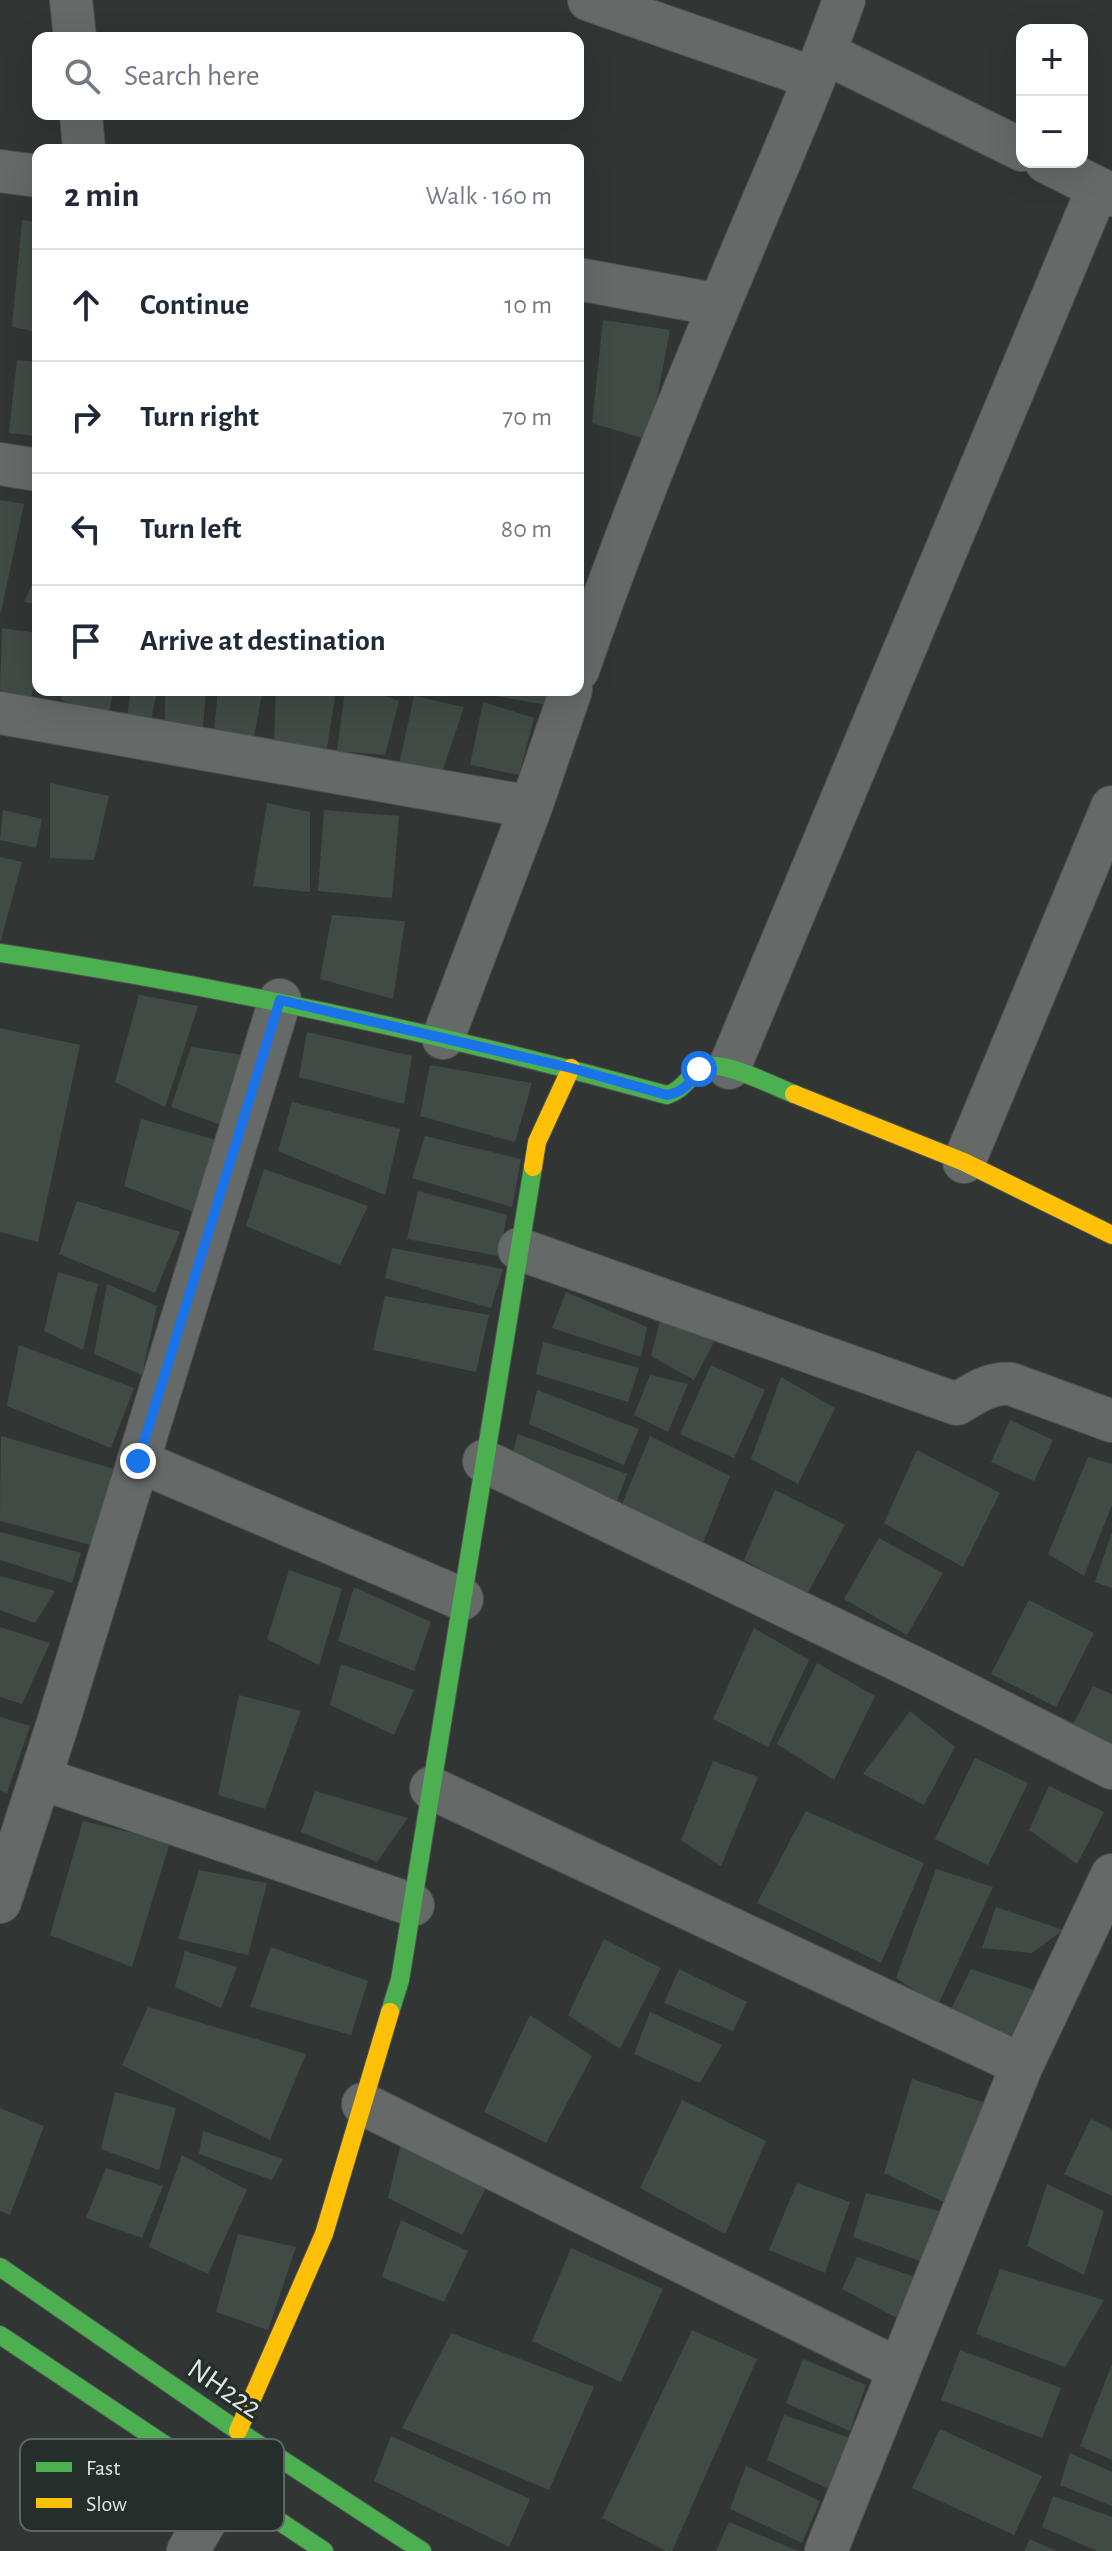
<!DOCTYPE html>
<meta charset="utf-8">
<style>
:root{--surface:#fff;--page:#f2f2f3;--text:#1f2937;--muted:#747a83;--line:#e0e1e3}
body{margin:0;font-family:"Alegreya Sans",sans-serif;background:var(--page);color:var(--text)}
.controls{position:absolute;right:24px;top:24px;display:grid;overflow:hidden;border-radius:16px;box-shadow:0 8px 32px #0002}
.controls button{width:72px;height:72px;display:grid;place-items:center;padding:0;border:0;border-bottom:2px solid var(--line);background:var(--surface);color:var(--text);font:40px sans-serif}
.stop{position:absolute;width:24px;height:24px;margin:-18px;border:6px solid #1a73e8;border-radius:50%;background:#fff}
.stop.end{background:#1a73e8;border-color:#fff;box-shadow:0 2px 8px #0008}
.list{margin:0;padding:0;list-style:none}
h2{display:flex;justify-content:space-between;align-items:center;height:104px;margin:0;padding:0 32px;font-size:34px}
h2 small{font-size:26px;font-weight:400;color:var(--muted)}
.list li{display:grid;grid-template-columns:52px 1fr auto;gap:24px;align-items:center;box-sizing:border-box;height:112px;padding:0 32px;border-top:2px solid var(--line)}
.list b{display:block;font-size:30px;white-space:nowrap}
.list em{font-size:26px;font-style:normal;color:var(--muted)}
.icon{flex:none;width:44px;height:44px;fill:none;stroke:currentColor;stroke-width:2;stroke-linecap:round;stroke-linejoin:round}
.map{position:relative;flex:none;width:1112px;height:2551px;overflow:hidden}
.search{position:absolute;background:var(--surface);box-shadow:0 8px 32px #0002;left:32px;top:32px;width:552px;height:88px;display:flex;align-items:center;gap:20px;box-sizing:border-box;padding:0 28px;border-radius:16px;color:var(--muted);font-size:30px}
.panel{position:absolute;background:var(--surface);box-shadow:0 8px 32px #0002;left:32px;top:144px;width:552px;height:552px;border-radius:16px}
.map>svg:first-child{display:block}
.building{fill:#414b46}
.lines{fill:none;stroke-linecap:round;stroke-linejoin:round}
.street-casing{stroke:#4d5251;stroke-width:44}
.fast-casing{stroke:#4d5251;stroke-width:20}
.slow-casing{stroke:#4d5251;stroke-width:20}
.street{stroke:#656a68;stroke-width:42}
.fast{stroke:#4caf50;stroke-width:18}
.slow{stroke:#ffc107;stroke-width:18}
.route{stroke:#1a73e8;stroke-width:10}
.labels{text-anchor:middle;stroke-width:7;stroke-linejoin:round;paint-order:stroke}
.street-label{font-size:30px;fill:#dfe6e4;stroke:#242f2c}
.key{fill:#242f2c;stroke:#5c6663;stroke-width:2}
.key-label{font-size:22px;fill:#dfe6e4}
</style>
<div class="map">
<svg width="1112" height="2551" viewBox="0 0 1112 2551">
<rect width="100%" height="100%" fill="#313635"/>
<path class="building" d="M 22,220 L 38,222 L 38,332 L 12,327 Z
M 603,320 L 670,330 L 649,440 L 592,423 Z
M 17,360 L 38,362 L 38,436 L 9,433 Z
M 0,500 L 24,504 L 1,612 L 0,612 Z
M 38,571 L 38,604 L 24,602 Z
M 2,628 L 38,633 L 38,674 L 30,700 L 0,690 Z
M 62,690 L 114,690 L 108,715 L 61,700 Z
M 131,690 L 157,690 L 151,721 L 126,722 Z
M 165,690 L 206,690 L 202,737 L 165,728 Z
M 218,690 L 263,690 L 253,741 L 214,730 Z
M 276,690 L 336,690 L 327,748 L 274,743 Z
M 345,690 L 368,690 L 399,701 L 385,755 L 337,751 Z
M 496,690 L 551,690 L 547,705 L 495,696 Z
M 414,696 L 464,707 L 441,775 L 399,765 Z
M 483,702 L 534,718 L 519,775 L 470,765 Z
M 50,783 L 109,796 L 94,860 L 50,858 Z
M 267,803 L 310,812 L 310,892 L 253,886 Z
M 3,810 L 42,819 L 36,848 L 0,840 Z
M 324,810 L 399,816 L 392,898 L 318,891 Z
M 0,857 L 22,862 L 1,940 L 0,940 Z
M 332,915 L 405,921 L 393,999 L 320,979 Z
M 139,995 L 198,1006 L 165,1107 L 115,1082 Z
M 0,1028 L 80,1045 L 38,1242 L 0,1232 Z
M 307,1032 L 412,1056 L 404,1104 L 299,1077 Z
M 191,1047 L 250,1056 L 227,1127 L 171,1107 Z
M 430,1065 L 532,1083 L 515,1142 L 420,1116 Z
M 292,1102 L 400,1129 L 385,1195 L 278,1151 Z
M 141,1119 L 227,1143 L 199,1214 L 124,1186 Z
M 425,1136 L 521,1159 L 512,1207 L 412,1178 Z
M 264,1169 L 368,1206 L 340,1265 L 246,1226 Z
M 418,1191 L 507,1215 L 499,1256 L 407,1239 Z
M 77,1201 L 180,1232 L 155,1293 L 59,1254 Z
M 392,1248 L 503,1269 L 491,1308 L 385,1278 Z
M 58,1272 L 98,1284 L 83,1350 L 44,1331 Z
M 107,1284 L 157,1306 L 142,1375 L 94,1354 Z
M 566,1292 L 647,1327 L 641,1357 L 552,1328 Z
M 385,1296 L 489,1315 L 476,1372 L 373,1350 Z
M 662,1313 L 714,1342 L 694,1380 L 651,1356 Z
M 543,1342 L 639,1368 L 628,1402 L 536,1374 Z
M 19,1345 L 134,1388 L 111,1448 L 7,1406 Z
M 711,1365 L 765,1390 L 734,1458 L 680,1434 Z
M 650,1375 L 688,1384 L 668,1432 L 634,1415 Z
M 781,1377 L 835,1408 L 798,1484 L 751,1459 Z
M 537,1390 L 639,1429 L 624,1465 L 529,1424 Z
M 1010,1420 L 1053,1440 L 1034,1481 L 991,1462 Z
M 518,1434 L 627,1474 L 614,1509 L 509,1463 Z
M 1,1436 L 114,1469 L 91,1545 L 0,1521 Z
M 650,1436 L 730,1476 L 701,1548 L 622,1504 Z
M 917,1450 L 1000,1493 L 963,1567 L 884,1523 Z
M 1088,1457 L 1112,1464 L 1112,1505 L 1084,1576 L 1048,1554 Z
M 775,1490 L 845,1525 L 807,1594 L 744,1560 Z
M 0,1532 L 81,1553 L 72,1583 L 0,1560 Z
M 1112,1532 L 1112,1588 L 1095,1582 Z
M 879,1538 L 943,1573 L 907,1635 L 844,1599 Z
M 289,1570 L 342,1589 L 319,1665 L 267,1639 Z
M 0,1576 L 55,1591 L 35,1623 L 0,1610 Z
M 354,1587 L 431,1622 L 414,1671 L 338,1641 Z
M 1029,1600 L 1094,1633 L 1056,1707 L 991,1674 Z
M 0,1627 L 50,1643 L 22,1704 L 0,1697 Z
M 754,1628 L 809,1660 L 768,1747 L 713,1719 Z
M 817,1663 L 875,1696 L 834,1780 L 777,1744 Z
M 341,1664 L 414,1690 L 394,1735 L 330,1705 Z
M 1093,1686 L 1112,1694 L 1112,1752 L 1070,1730 Z
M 239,1695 L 301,1711 L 265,1809 L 218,1795 Z
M 910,1711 L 955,1747 L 924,1805 L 863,1774 Z
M 0,1717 L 30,1726 L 7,1793 L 0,1791 Z
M 975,1758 L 1028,1783 L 988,1865 L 935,1839 Z
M 713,1761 L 758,1777 L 721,1866 L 681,1840 Z
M 1049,1786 L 1104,1812 L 1077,1864 L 1029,1830 Z
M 315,1791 L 408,1818 L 377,1862 L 301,1832 Z
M 806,1811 L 924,1863 L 881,1963 L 757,1903 Z
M 83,1821 L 170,1842 L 132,1967 L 50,1935 Z
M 936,1869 L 993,1887 L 938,2005 L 896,1978 Z
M 199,1870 L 267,1883 L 248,1955 L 178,1939 Z
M 996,1907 L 1063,1930 L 1032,1953 L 982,1948 Z
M 604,1939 L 661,1968 L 620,2049 L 568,2015 Z
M 271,1947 L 368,1981 L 351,2035 L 250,2007 Z
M 185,1951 L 237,1967 L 221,2008 L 175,1987 Z
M 679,1969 L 747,2002 L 733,2031 L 664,2003 Z
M 971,1969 L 1034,1990 L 1011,2039 L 951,2009 Z
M 148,2007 L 306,2054 L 270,2140 L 122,2065 Z
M 650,2012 L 722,2045 L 700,2083 L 634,2054 Z
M 530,2015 L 592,2056 L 546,2143 L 484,2112 Z
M 912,2079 L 986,2103 L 950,2205 L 884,2173 Z
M 115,2092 L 176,2108 L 159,2170 L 101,2149 Z
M 682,2100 L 766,2141 L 725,2234 L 640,2188 Z
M 0,2108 L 44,2126 L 10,2215 L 0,2211 Z
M 1091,2119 L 1112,2129 L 1112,2196 L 1064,2174 Z
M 203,2131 L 283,2159 L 272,2180 L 199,2154 Z
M 401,2143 L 487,2186 L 462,2235 L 388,2198 Z
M 182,2155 L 247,2190 L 208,2274 L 149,2247 Z
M 106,2168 L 163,2186 L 142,2238 L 86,2218 Z
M 797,2183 L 850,2202 L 825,2273 L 769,2250 Z
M 1047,2184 L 1104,2211 L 1084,2275 L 1027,2246 Z
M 866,2193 L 943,2212 L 923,2262 L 853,2237 Z
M 401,2220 L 468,2251 L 444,2302 L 382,2277 Z
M 238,2234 L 296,2247 L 268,2330 L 216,2312 Z
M 571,2248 L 663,2289 L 621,2382 L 532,2341 Z
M 857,2257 L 921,2279 L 899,2319 L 842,2289 Z
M 1000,2269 L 1104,2300 L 1065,2367 L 976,2334 Z
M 692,2330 L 757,2359 L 672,2551 L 666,2551 L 602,2518 Z
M 451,2333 L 594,2387 L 549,2490 L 402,2428 Z
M 960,2350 L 1061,2388 L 1042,2438 L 941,2400 Z
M 803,2359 L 866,2385 L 850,2431 L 786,2403 Z
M 1112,2364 L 1112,2460 L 1080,2446 Z
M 784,2415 L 850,2438 L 831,2490 L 767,2460 Z
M 940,2429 L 1042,2476 L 1014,2535 L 912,2488 Z
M 391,2436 L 530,2499 L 509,2547 L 374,2481 Z
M 1070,2453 L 1112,2472 L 1112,2506 L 1060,2485 Z
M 746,2466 L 820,2501 L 802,2543 L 730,2509 Z
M 1053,2496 L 1112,2517 L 1112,2551 L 1097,2551 L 1042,2527 Z
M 729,2522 L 798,2551 L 716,2551 Z
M 1030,2539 L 1056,2551 L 1024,2551 Z"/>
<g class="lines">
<defs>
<path id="street" d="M 71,0 L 75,38
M 589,0 L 814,78
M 825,53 L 1022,150
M 81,114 L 84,150
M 1046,162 L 1112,195
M 0,171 L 38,176
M 578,279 L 719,305
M 0,464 L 38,470
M 578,670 C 626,531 682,394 739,258 C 775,172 813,87 844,0
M 0,713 L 531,807
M 443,1038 L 531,807 L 571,690
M 729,1068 L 1098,188
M 964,1162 L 1112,807
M 519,1249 L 957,1404 C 975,1393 990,1382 1011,1384 L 1112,1421
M 138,1461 L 462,1599
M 484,1461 L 923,1672 L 1112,1768
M 40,1778 L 413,1905
M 431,1788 L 1022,2065
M 0,1902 L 57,1726 L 280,1000
M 363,2104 L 898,2369
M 188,2551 L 225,2487
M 826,2551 L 1022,2065 L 1112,1875"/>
<path id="fast" d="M 0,953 C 226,987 447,1035 667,1095 C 684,1090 688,1076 702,1068 C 719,1057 775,1087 794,1094
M 390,2012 L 400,1980 L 533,1167
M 0,2267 L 238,2431 L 422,2551
M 0,2335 L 324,2551"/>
<path id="slow" d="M 794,1094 L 964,1162 L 1112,1235
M 533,1167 L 537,1142 L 571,1068
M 238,2431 L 324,2234 L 390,2012"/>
</defs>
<use href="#street" class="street-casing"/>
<use href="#fast" class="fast-casing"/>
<use href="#slow" class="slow-casing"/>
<use href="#street" class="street"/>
<use href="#fast" class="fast"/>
<use href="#slow" class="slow"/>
</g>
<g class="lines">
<path class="route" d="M 138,1461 L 280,1000 L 571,1068 L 667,1095 C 684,1092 690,1083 699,1069"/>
</g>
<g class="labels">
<g class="street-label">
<text transform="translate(225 2388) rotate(34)" y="10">NH222</text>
</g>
</g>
<rect x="20" y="2439" width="264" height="92" rx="12" class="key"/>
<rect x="36" y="2462" width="36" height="10" fill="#4caf50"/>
<rect x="36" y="2498" width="36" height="10" fill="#ffc107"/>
<g class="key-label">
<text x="86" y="2475">Fast</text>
<text x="86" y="2511">Slow</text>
</g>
</svg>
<div class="controls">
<button>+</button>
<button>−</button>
</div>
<div class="stop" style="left:699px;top:1069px"></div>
<div class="stop end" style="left:138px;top:1461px"></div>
<div class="search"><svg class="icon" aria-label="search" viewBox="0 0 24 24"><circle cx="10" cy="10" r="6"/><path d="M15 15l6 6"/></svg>Search here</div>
<section class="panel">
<h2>2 min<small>Walk · 160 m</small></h2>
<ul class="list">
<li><svg class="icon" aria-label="ahead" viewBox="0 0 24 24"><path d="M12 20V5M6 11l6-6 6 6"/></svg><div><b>Continue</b></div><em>10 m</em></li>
<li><svg class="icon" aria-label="right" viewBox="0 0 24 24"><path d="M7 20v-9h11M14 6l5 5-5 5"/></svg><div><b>Turn right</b></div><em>70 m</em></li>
<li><svg class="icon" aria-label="left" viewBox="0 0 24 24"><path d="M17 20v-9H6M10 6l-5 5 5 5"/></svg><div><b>Turn left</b></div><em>80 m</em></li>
<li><svg class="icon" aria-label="arrive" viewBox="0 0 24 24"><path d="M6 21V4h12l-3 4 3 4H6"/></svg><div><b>Arrive at destination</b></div></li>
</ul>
</section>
</div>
